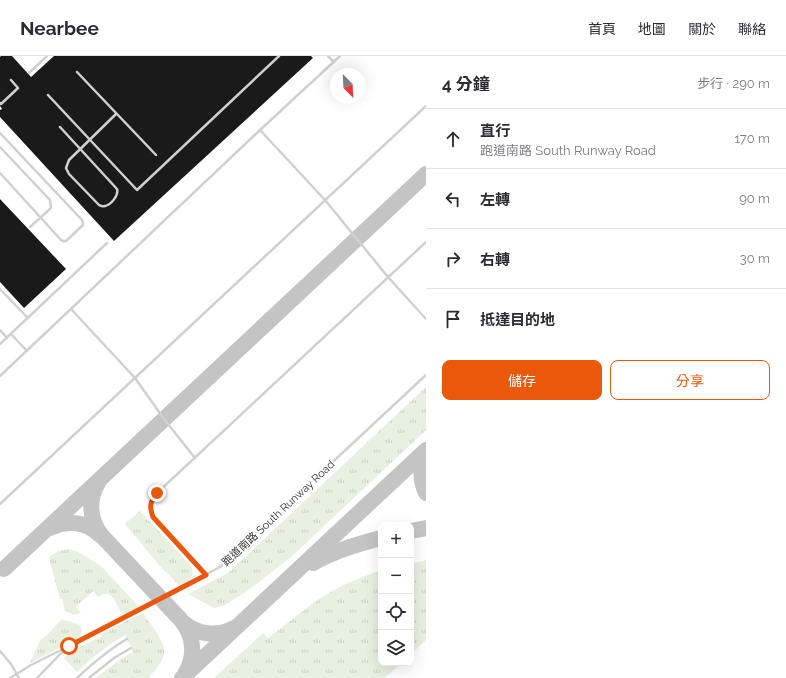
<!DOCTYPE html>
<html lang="zh-TW">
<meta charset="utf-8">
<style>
:root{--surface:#fff;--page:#f2f2f3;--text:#2b2b33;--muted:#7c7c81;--line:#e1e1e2;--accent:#ea580c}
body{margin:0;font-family:Raleway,"Noto Sans TC",sans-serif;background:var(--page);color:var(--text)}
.controls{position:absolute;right:12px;bottom:12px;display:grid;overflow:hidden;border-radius:8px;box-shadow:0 4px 16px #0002}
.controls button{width:36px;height:36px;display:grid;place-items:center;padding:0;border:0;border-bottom:1px solid var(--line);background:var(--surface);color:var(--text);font:20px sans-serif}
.compass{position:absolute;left:330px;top:12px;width:36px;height:36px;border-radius:50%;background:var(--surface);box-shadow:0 4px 16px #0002;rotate:156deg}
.stop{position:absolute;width:12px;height:12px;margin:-9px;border:3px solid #ea580c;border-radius:50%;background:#fff}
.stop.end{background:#ea580c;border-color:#fff;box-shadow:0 1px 4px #0008}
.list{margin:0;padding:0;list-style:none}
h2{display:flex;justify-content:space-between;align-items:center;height:52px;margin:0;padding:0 16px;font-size:17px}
h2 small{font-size:13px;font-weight:400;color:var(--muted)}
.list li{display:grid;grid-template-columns:26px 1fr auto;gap:12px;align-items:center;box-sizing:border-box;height:60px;padding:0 16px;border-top:1px solid var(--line)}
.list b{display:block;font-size:15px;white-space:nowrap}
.list p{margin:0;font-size:13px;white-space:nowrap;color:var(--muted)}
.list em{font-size:13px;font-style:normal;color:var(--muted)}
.actions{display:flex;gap:8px;padding:12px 16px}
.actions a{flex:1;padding:9px 0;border:1px solid var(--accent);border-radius:8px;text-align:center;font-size:14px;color:var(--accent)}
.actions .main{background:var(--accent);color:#fff}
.icon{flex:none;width:22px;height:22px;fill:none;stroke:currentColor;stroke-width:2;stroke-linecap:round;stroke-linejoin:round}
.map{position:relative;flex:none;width:426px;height:622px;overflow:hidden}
header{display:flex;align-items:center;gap:24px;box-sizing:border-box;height:56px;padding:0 20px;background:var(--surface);border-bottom:1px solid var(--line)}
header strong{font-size:19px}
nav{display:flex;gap:22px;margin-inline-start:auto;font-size:14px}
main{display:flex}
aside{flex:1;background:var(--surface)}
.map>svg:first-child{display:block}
.grass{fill:url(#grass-tufts)}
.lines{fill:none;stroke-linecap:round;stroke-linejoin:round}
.taxiway{stroke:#c4c4c4;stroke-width:16}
.building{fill:#1a1a1a}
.service{stroke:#d0d0d0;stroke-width:2.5}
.service-bridge{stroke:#d0d0d0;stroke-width:2.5}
.route{stroke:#ea580c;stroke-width:5}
.labels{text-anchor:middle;stroke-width:4;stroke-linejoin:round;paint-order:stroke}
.street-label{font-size:11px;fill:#333;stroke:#fff}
</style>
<header>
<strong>Nearbee</strong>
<nav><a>首頁</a><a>地圖</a><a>關於</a><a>聯絡</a></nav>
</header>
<main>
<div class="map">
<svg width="426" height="622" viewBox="0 0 426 622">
<defs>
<pattern id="grass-tufts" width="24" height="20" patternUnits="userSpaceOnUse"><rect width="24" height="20" fill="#e7f0e1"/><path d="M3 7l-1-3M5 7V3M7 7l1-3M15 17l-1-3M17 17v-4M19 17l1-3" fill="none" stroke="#c7cec2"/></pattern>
</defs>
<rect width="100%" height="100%" fill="#fff"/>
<path class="grass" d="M 426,331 L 426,374 L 291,501 L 246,536 L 223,550 L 214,552 L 188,538 L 228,517 Z
M 140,455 L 192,511 C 193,523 191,525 180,530 L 158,508 L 125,468 Z
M 69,493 L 78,496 L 101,510 L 139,551 L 129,557 L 123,558 C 117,553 117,543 110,539 C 108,538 106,538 104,538 L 98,541 L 93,535 L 76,551 L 81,557 L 73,559 L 65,554 L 62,543 L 60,543 L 49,502 L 50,500 L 59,495 Z
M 426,504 L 426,584 L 411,598 L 411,508 Z
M 381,515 L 381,607 L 401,607 L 385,622 L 214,622 L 263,577 L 268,582 C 283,571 297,559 312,548 C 331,534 358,521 381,515 Z
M 143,557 C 149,566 167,588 164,598 C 162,607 154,615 149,622 L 96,622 L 121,603 L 133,596 L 125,579 C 107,589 92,602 77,616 L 64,602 L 72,595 L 102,580 L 101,578 Z
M 62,563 L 80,569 L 82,576 L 79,582 L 30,607 L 40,585 L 51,575 Z"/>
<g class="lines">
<path class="taxiway" d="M 426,398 C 420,411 420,424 426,437
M 98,427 C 88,444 89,464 102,480 L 181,564 C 194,580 196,600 185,618
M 50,472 C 67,464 86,465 100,479
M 411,475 L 426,472
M 313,507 C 334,495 357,488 381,482
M 4,513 L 426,118
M 183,566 C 197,579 217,581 234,572
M 182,622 L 426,394"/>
</g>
<path class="building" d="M 1,0 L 12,0 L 31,21 L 54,0 L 311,0 L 313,2 L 114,185 L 0,61 L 0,54 L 2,53 L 0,50 L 0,1 Z
M 0,143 L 66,213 L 24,252 L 0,226 Z"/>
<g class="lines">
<path class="service" d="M 328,0 L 334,6
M 77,16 L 156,99
M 29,17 L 47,0
M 48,39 L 137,134 L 279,0
M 260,74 L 325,144 L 388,221 L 426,263
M 0,91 L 50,144 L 51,152 L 30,171
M 0,233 L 28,262
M 71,253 L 135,322 L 164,363 L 195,402
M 0,274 L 7,282
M 11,278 L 27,295
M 0,288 L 107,187
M 0,320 L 260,74 L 340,0
M 0,448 L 426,50
M 206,519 L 153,461 C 149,451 150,446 157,437 L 426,186
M 0,595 L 11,608 L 19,622
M 10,622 L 31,609 L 69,590 L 220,511 L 426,319
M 37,622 L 67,591
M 77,622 C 93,607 108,594 127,583
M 89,622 L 114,602 L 131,592"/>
<path class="service-bridge" d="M 0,47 L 1,48 L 18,32 L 11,24
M 60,71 L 117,133 C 119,139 111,149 105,150 C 102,151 101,150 99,149 L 69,118 L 66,112 L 69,104 L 116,58
M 0,77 L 82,164 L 83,167 L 83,169 L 66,185 L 63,185 L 61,184 L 0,117"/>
</g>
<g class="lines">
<path class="route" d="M 69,590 L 206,519 L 153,461 C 149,450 150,446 157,437"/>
</g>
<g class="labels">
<g class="street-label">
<text transform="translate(278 457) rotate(-43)" y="4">跑道南路 South Runway Road</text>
</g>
</g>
</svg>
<div class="controls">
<button>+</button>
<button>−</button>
<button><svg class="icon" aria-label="locate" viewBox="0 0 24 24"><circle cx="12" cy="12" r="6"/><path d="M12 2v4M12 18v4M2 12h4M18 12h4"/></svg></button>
<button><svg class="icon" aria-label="layers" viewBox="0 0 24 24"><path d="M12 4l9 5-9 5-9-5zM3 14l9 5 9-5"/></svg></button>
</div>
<svg class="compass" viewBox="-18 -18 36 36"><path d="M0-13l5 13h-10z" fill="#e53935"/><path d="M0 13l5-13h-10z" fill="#7c7c81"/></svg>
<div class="stop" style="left:69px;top:590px"></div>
<div class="stop end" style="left:157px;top:437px"></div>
</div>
<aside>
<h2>4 分鐘<small>步行 · 290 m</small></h2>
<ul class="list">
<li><svg class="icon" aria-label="ahead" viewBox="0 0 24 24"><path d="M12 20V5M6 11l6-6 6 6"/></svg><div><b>直行</b><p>跑道南路 South Runway Road</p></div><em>170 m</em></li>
<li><svg class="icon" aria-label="left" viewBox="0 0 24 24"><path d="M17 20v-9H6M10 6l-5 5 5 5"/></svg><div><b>左轉</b></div><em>90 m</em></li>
<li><svg class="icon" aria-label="right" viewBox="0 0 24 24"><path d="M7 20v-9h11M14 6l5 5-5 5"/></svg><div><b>右轉</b></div><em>30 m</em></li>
<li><svg class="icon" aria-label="arrive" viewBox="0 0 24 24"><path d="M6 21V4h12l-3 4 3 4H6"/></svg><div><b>抵達目的地</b></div></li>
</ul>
<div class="actions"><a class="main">儲存</a><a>分享</a></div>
</aside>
</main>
